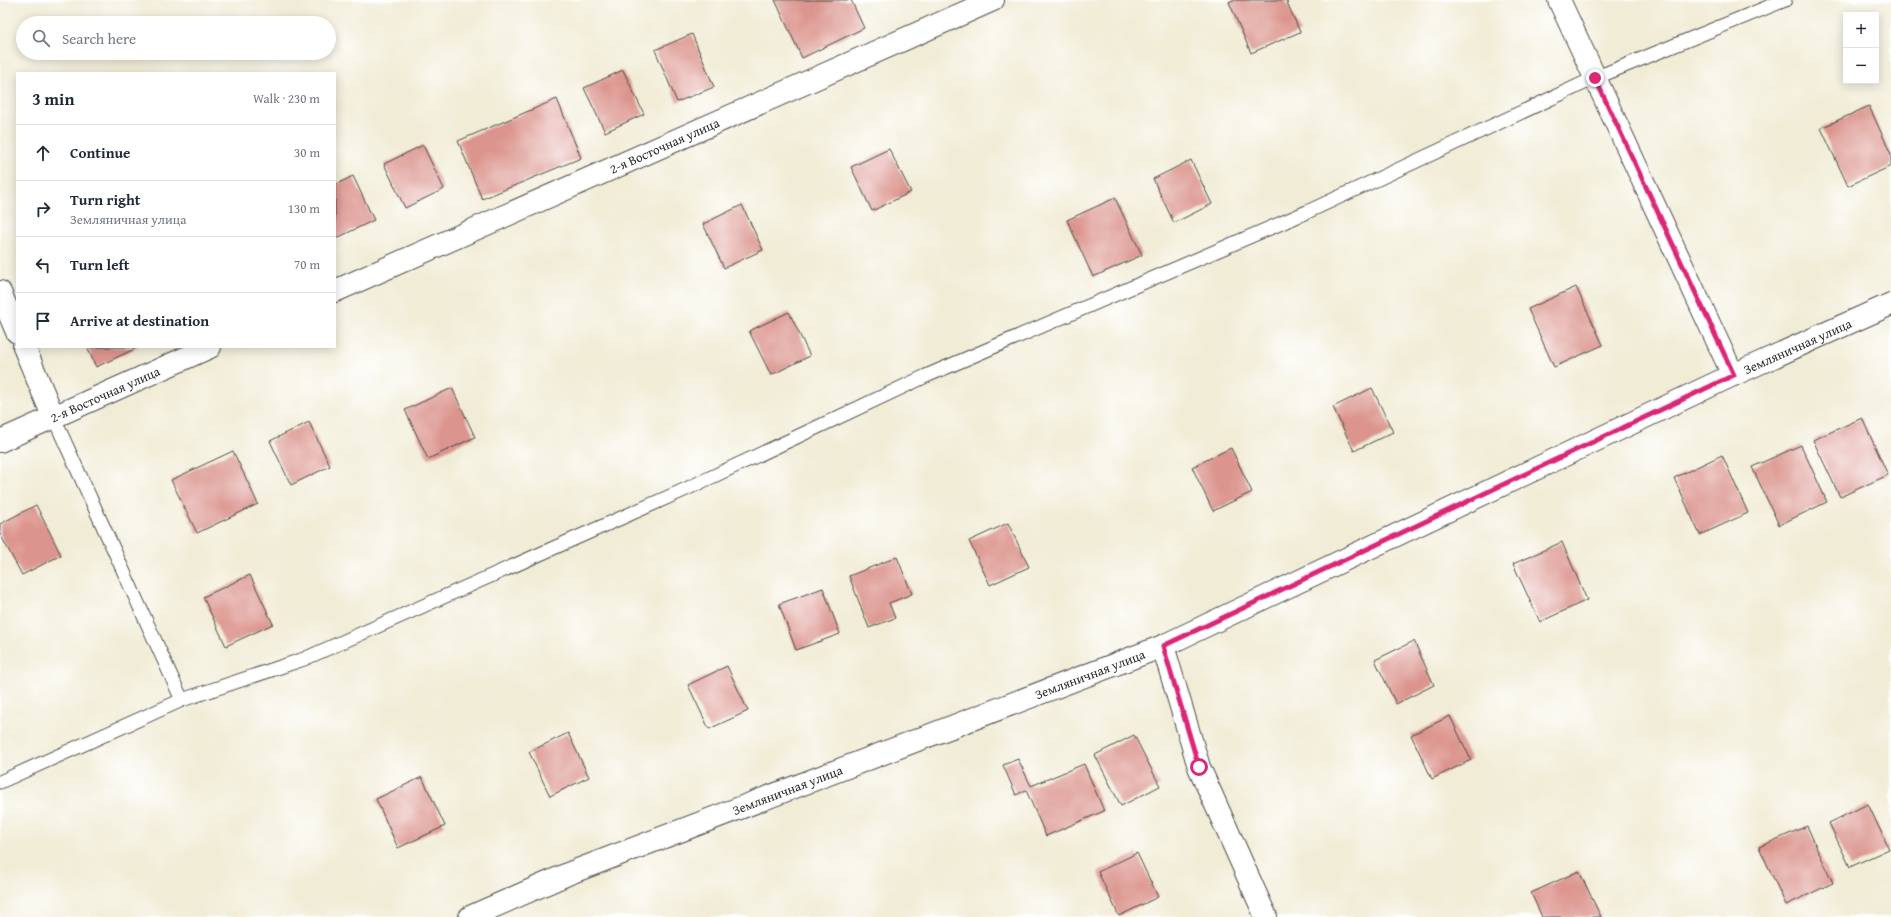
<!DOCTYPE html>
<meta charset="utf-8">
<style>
:root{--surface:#fff;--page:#f6f6f7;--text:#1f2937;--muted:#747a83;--line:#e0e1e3}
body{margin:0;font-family:"Gentium Book Plus",serif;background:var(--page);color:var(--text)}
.controls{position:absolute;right:12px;top:12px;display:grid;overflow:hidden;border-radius:0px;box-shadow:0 2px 10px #0003}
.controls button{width:36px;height:36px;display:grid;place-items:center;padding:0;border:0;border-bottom:1px solid var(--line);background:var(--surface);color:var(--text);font:20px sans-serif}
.stop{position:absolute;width:12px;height:12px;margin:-9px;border:3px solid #db2777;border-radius:50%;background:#fff}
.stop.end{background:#db2777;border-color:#fff;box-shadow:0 1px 4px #0008}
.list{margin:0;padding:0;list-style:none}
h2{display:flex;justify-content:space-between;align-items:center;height:52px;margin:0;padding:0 16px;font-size:17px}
h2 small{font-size:13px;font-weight:400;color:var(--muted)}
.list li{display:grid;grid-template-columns:26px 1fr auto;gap:12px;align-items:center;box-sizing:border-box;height:56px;padding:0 16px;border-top:1px solid var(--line)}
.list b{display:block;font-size:15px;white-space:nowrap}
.list p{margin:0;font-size:13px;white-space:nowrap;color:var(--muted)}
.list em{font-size:13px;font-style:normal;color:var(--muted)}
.icon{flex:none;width:22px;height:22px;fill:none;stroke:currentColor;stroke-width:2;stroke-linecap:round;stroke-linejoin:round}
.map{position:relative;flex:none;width:1891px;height:917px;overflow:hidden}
.search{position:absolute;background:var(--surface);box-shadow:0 2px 10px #0003;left:16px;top:16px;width:320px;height:44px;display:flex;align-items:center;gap:10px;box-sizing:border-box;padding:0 14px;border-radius:22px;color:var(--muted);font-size:15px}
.panel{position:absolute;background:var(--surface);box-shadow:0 2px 10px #0003;left:16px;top:72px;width:320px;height:276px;border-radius:0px}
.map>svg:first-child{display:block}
.building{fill:#dc958e}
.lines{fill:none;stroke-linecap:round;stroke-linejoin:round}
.service-casing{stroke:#494845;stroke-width:15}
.minor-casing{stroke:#494845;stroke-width:24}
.service{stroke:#fff;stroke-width:13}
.minor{stroke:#fff;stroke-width:22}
.route{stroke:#db2777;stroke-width:5}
.labels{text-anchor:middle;stroke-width:3;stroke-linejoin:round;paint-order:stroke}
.street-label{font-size:13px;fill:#2b2b2b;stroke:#fff}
</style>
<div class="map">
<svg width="1891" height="917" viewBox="0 0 1891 917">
<rect width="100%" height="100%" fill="#fff"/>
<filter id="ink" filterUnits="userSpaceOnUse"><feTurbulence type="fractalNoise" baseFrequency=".025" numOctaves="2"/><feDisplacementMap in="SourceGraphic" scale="8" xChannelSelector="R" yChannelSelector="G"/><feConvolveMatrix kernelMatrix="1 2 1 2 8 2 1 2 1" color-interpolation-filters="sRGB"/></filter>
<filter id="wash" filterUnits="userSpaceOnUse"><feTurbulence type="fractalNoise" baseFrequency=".012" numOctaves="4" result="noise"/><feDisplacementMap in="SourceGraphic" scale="16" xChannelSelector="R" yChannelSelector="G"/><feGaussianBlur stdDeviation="0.9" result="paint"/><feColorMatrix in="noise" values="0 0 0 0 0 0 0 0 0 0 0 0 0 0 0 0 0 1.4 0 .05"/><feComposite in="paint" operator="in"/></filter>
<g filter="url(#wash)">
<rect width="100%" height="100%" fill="#f1ecd6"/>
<g id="blocks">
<path class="building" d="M 775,0 L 851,0 L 864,28 L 802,58 Z
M 1233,0 L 1286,0 L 1300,32 L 1251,53 L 1229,2 Z
M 692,34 L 714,87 L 677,102 L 655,50 Z
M 623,70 L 644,114 L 605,132 L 584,88 Z
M 557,99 L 581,158 L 482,199 L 458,141 Z
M 1869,106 L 1891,154 L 1891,166 L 1848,186 L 1821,128 Z
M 423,145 L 444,189 L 405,208 L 384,164 Z
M 889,149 L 911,192 L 872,211 L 851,167 Z
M 1191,160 L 1212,204 L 1174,223 L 1153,179 Z
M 353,176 L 374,220 L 335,239 L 335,185 Z
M 1115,198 L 1142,255 L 1093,277 L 1067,220 Z
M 742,205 L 763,250 L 724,268 L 703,224 Z
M 1576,287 L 1603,345 L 1554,367 L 1528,309 Z
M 789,312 L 810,356 L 771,375 L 749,331 Z
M 87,347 L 139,347 L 96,367 Z
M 452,388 L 475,437 L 428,459 L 405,410 Z
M 1372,388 L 1393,432 L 1354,451 L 1333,407 Z
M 1862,418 L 1888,475 L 1840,497 L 1813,440 Z
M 309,422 L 330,466 L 291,485 L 270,441 Z
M 1801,445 L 1827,502 L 1779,525 L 1752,467 Z
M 1231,448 L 1252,492 L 1213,511 L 1192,467 Z
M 233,451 L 258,504 L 197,533 L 171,480 Z
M 1722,455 L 1748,513 L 1700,535 L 1674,478 Z
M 36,505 L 61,555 L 22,575 L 0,534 L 0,524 Z
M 1008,523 L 1029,567 L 990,585 L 969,541 Z
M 1562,542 L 1587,600 L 1540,622 L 1513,564 Z
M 897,557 L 912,594 L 889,603 L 895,618 L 869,628 L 849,576 Z
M 250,575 L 273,624 L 226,646 L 203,597 Z
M 823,588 L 840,634 L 796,650 L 779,604 Z
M 1414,641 L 1434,685 L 1396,704 L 1375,660 Z
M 727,666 L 748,711 L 709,729 L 688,685 Z
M 1450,716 L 1471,760 L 1432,779 L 1411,735 Z
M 568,733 L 589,777 L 550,796 L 529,752 Z
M 1134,735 L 1160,786 L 1121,806 L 1095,755 Z
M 1018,759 L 1031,786 L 1084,764 L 1104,811 L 1046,836 L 1026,790 L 1016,795 L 1003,765 Z
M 422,777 L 445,826 L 398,848 L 376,799 Z
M 1868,804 L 1889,849 L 1850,867 L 1829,823 Z
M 1807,826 L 1833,883 L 1786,905 L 1759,847 Z
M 1137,853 L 1158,897 L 1119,916 L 1098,872 Z
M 1579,871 L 1601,917 L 1542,917 L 1531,893 Z"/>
</g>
</g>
<g filter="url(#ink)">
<use href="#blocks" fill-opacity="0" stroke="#494845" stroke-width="1"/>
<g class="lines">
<defs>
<path id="service" d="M 53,416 L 182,700
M 0,782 L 182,700 L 304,659 L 684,490 L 926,376 L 1307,212 L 1595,78 L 1785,0"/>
<g id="minor">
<path d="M 1559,0 L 1733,375"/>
<path id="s1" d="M 335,291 L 993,0"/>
<path d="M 0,292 L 17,332"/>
<path d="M 24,347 L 53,416"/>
<path id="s2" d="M 0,441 L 210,347"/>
<path d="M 1163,646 L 1199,767 L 1266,917"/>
<path id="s3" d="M 470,917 L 570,873 L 1163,646 L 1733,375 L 1891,304"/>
</g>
</defs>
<use href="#service" class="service-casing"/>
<use href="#minor" class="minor-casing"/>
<use href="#service" class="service"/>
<use href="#minor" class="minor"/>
</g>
</g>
<g class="lines" filter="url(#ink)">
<path class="route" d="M 1199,767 L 1163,646 L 1734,375 L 1595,78"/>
</g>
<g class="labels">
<g class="street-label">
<text dy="5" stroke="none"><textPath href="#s1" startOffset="360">2-я Восточная улица</textPath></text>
<text dy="5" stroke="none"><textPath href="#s3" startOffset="1446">Земляничная улица</textPath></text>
<text dy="5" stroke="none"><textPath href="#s2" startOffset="115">2-я Восточная улица</textPath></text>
<text dy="5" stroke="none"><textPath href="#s3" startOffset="666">Земляничная улица</textPath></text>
<text dy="5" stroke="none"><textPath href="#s3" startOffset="342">Земляничная улица</textPath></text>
</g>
</g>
</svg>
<div class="controls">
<button>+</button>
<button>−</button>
</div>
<div class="stop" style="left:1199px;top:767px"></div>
<div class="stop end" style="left:1595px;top:78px"></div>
<div class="search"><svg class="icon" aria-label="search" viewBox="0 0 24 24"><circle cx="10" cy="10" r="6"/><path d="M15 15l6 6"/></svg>Search here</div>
<section class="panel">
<h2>3 min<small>Walk · 230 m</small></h2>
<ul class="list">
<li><svg class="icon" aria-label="ahead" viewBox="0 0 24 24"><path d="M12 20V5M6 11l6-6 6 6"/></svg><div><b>Continue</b></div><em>30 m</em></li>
<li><svg class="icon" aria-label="right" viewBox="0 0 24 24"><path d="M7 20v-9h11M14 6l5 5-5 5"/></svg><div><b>Turn right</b><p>Земляничная улица</p></div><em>130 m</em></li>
<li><svg class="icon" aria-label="left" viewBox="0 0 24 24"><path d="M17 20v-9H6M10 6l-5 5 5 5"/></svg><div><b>Turn left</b></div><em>70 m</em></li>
<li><svg class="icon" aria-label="arrive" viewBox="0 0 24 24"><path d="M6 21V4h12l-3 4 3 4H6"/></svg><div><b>Arrive at destination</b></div></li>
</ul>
</section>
</div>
